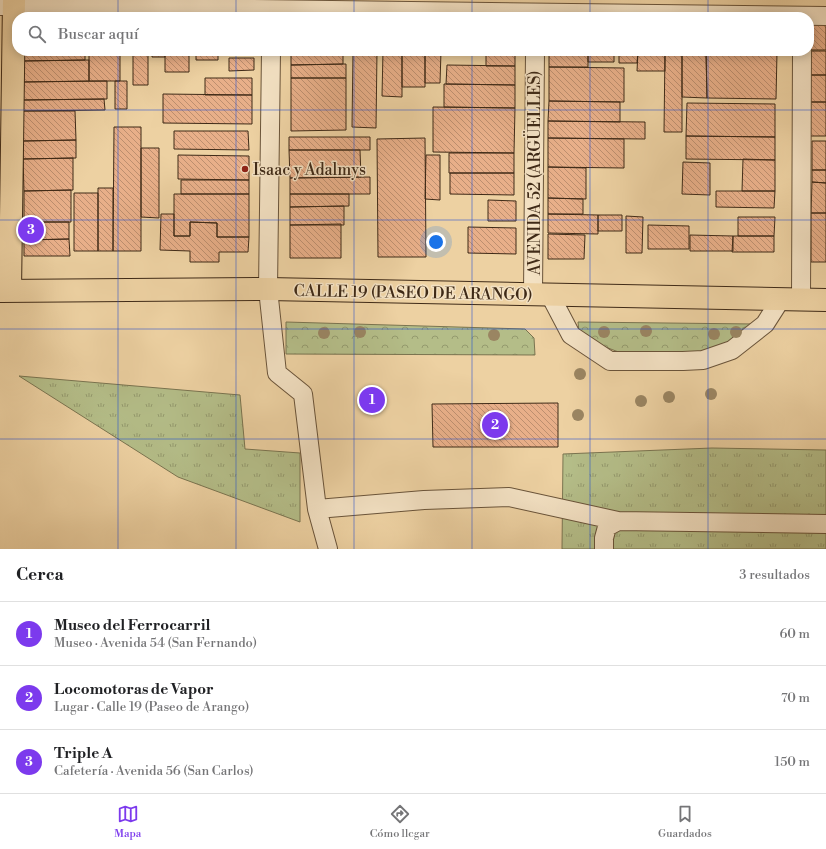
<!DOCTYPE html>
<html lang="es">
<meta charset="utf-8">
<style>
:root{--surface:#fff;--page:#f6f6f6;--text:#202124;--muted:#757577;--line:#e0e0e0;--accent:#7c3aed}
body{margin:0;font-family:"Libre Bodoni",serif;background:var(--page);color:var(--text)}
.you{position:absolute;left:436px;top:242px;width:14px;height:14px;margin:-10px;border:3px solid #fff;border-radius:50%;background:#1a73e8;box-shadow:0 0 0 6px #1a73e833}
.badge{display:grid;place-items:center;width:26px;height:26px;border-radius:50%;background:var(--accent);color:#fff;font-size:13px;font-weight:700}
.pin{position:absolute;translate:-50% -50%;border:2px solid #fff;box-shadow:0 1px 4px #0006}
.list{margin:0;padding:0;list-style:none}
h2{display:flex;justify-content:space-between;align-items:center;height:52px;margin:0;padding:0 16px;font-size:17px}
h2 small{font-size:13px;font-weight:400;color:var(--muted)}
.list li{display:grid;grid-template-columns:26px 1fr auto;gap:12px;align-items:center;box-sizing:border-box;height:64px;padding:0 16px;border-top:1px solid var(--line)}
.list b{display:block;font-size:15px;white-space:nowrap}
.list p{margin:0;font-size:13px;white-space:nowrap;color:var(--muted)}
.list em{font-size:13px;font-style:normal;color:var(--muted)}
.icon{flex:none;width:22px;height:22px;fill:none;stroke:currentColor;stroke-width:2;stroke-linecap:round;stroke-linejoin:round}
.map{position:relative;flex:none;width:826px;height:549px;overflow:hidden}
.search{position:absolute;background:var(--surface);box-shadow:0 2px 10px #0003;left:12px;right:12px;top:12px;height:44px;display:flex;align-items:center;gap:10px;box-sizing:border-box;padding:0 14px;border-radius:16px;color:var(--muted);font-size:15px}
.sheet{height:244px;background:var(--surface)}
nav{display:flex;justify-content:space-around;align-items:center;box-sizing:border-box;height:56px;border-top:1px solid var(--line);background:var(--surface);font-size:11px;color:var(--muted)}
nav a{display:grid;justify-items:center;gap:2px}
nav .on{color:var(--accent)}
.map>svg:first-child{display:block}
.grass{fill:url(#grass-tufts);stroke:#7a7450}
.park{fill:url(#park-crowns);stroke:#7a7450}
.building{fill:url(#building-back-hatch);stroke:#3f2a17}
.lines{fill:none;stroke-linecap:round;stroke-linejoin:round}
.minor-casing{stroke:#6a543a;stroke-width:20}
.major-casing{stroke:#3f2a17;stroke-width:24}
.minor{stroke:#f3e1c3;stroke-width:18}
.major{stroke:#edd1a2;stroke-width:22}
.tree{fill:#9a8562}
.grid{fill:none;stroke:#1d4ed8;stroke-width:1;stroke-opacity:0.55}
.poi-dot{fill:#8f2418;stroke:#f3e1c3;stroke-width:1.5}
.labels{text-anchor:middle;stroke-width:3;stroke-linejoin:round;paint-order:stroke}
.poi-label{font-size:16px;fill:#3f2a17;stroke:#f3e1c3;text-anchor:start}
.street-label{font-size:16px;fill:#3f2a17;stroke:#f3e1c3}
</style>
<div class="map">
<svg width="826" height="549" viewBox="0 0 826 549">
<defs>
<pattern id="grass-tufts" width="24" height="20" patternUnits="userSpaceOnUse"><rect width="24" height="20" fill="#b4bd88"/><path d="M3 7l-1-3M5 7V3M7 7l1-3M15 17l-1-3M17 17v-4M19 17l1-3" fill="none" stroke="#949a6e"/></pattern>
<pattern id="park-crowns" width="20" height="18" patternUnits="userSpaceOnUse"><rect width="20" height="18" fill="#b4bd88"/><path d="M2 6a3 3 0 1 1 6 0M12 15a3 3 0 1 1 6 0" fill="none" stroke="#949a6e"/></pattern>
<pattern id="building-back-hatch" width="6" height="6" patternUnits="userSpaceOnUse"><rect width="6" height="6" fill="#e8af89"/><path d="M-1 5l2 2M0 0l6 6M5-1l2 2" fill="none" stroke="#bd8f6f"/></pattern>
</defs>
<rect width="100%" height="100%" fill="#edd1a2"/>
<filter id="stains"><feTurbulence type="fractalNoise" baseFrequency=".005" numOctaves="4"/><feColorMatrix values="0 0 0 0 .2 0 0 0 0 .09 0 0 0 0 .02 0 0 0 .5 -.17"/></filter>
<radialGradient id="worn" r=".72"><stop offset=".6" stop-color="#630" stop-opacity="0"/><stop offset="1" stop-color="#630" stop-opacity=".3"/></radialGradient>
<path class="grass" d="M 19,376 L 240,395 L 245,449 L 300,453 L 300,522 L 178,477 Z
M 712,448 L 826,450 L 826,549 L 562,549 L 563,454 Z"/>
<path class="park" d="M 286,322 L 525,329 L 534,338 L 535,355 L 286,354 Z
M 578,322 L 755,324 L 739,338 L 711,350 L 696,354 L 629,356 L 595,343 L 579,332 Z"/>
<path class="building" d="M 810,21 L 826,21 L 826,50 L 810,50 Z
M 22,51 L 85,51 L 85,60 L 22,61 Z
M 89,51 L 120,51 L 120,81 L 89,81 Z
M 133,51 L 148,51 L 148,85 L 133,85 Z
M 152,51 L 165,51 L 165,57 L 152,57 Z
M 165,51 L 189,51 L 189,72 L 165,72 Z
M 196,51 L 218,51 L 218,60 L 196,60 Z
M 291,51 L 333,51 L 333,53 L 291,53 Z
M 353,51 L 377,51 L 376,128 L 352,127 Z
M 383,51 L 402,51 L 402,97 L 382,96 Z
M 402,51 L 425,51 L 425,87 L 402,87 Z
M 425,51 L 441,51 L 440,83 L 425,83 Z
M 486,51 L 515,51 L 515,66 L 486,66 Z
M 549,51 L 588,51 L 588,67 L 549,67 Z
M 588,51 L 614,51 L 614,62 L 588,62 Z
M 619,51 L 638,51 L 637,63 L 619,63 Z
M 638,51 L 665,51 L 665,71 L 637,71 Z
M 665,51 L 682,51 L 682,132 L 664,132 Z
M 682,51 L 706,51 L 707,98 L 682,97 Z
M 706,51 L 777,51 L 777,52 L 706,52 Z
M 810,51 L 826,51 L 826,75 L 810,75 Z
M 706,52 L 777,52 L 776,99 L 707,98 Z
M 291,53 L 343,53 L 343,64 L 291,65 Z
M 229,58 L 254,58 L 254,70 L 229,71 Z
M 89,60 L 89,81 L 22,82 L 22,61 Z
M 346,64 L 346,78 L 291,78 L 291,65 Z
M 447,65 L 515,66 L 515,85 L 446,84 Z
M 549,67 L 624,68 L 624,102 L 549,101 Z
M 810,75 L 826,75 L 826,102 L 810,102 Z
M 205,78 L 252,78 L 252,95 L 205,95 Z
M 291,78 L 346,78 L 346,130 L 291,131 Z
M 107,81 L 107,99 L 23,100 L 22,82 Z
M 115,81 L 127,81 L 127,109 L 115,109 Z
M 444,84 L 515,85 L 515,108 L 444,107 Z
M 163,94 L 252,95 L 252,124 L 163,123 Z
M 104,99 L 105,110 L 23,111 L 23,100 Z
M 549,101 L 620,102 L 620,122 L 548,121 Z
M 810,102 L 826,102 L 826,136 L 809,136 Z
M 687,103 L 775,104 L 775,137 L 686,136 Z
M 433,107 L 515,108 L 514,153 L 433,152 Z
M 23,111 L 75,111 L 76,140 L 23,141 Z
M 548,121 L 645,122 L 645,139 L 548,138 Z
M 114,127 L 141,127 L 141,251 L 113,251 Z
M 174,131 L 248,131 L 249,150 L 174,149 Z
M 686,136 L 775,137 L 775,160 L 686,159 Z
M 289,137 L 370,137 L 370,150 L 289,150 Z
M 425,138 L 426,257 L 378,257 L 377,139 Z
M 548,138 L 624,139 L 624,168 L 548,167 Z
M 76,140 L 76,158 L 23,159 L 23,141 Z
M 812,141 L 826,141 L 826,170 L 812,170 Z
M 141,148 L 159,148 L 159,218 L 141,217 Z
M 289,150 L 360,150 L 361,177 L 290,178 Z
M 449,153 L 514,153 L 514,173 L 449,173 Z
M 178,155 L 249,156 L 249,180 L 178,179 Z
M 426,155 L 440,155 L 440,200 L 425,199 Z
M 73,158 L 73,190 L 24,191 L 23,159 Z
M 743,159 L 775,160 L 775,191 L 742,191 Z
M 683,162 L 710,163 L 710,195 L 682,194 Z
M 548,167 L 586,168 L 586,199 L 548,198 Z
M 812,170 L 826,170 L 826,183 L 812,182 Z
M 450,173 L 514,173 L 514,195 L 450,194 Z
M 370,177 L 370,194 L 290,194 L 290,178 Z
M 181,180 L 249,180 L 249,194 L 181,194 Z
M 812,182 L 826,183 L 826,213 L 811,213 Z
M 98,188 L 113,188 L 113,251 L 98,251 Z
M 71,190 L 71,222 L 24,222 L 24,191 Z
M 716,191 L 775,191 L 774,208 L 716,207 Z
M 74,193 L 98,193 L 98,251 L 74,251 Z
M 174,194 L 249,194 L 249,237 L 217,237 L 217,223 L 190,222 L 190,236 L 174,236 Z
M 290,194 L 349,194 L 349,206 L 290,207 Z
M 548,198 L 583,199 L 583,214 L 548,214 Z
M 488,200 L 516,201 L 516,221 L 488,221 Z
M 344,206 L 344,225 L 290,225 L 290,207 Z
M 811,213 L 826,213 L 826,262 L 811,262 Z
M 161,214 L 174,214 L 174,236 L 190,236 L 190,222 L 217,223 L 217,237 L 249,237 L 248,252 L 219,252 L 219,262 L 190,262 L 190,251 L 160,250 Z
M 548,214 L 598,215 L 598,234 L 548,233 Z
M 598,215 L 622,215 L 622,231 L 598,231 Z
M 626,216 L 643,217 L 642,253 L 626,253 Z
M 738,217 L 775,217 L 774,236 L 738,236 Z
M 24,222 L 69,222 L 69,239 L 24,240 Z
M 341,224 L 341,258 L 290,258 L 290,225 Z
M 648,225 L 689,226 L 689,249 L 648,249 Z
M 468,227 L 516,228 L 516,254 L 468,253 Z
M 548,234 L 585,235 L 584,259 L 548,259 Z
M 690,235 L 733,236 L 733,251 L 690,251 Z
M 733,236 L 774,236 L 774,252 L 732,252 Z
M 69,239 L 70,256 L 24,256 L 24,240 Z
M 558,403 L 558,447 L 433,447 L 432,404 Z"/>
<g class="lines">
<defs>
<path id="minor" d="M 0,6 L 826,16
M 271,51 L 268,289 L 277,373 L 303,394 L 317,509 L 328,549
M 533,294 L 535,51
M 550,295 L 571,335 L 610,361 L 683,361 L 703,360 L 732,350 L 765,324 L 781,299
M 801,299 L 802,51
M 317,509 L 424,500 L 509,497 L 618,521
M 604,549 L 604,538 L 607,527 L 618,521 L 826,524"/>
<path id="major" d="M 0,291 L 268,289 L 826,300
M 10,291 L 14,0"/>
</defs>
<use href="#minor" class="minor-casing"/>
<use href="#major" class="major-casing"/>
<use href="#minor" class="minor"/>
<use href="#major" class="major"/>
</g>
<g class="tree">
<circle cx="646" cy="331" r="6"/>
<circle cx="360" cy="332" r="6"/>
<circle cx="604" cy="332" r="6"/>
<circle cx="736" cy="332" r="6"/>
<circle cx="324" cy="333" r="6"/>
<circle cx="714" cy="334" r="6"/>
<circle cx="494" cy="335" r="6"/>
<circle cx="580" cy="374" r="6"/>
<circle cx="711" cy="394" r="6"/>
<circle cx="669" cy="397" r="6"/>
<circle cx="641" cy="401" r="6"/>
<circle cx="578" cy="415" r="6"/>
</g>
<path class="grid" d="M 118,0 L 118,17M 236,0 L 236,17M 354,0 L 354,17M 472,0 L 472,17M 590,0 L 590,17M 708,0 L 708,17M 118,51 L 118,549M 236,51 L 236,549M 354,51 L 354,549M 472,51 L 472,549M 590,51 L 590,549M 708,51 L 708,549M 0,110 L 826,110M 0,220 L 826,220M 0,329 L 826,329M 0,439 L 826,439"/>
<circle class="poi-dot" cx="245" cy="169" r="4"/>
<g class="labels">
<g class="poi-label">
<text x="253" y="175">Isaac y Adalmys</text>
</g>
<g class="street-label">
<text transform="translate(534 173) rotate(-90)" y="6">AVENIDA 52 (ARGÜELLES)</text>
<text transform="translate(413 292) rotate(1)" y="6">CALLE 19 (PASEO DE ARANGO)</text>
</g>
</g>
<rect width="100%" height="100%" filter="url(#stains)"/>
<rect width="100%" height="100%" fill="url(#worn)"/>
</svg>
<div class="you"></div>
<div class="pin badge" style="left:372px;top:400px">1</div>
<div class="pin badge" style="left:495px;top:425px">2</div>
<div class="pin badge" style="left:31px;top:230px">3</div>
<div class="search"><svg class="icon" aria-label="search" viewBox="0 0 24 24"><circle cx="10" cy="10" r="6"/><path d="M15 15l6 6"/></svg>Buscar aquí</div>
</div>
<section class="sheet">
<h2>Cerca<small>3 resultados</small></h2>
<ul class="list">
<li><span class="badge">1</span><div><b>Museo del Ferrocarril</b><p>Museo · Avenida 54 (San Fernando)</p></div><em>60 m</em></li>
<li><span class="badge">2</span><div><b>Locomotoras de Vapor</b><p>Lugar · Calle 19 (Paseo de Arango)</p></div><em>70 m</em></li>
<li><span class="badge">3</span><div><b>Triple A</b><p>Cafetería · Avenida 56 (San Carlos)</p></div><em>150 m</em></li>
</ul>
</section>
<nav>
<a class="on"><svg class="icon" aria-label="map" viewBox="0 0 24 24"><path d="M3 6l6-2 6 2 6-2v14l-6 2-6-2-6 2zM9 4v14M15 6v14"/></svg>Mapa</a>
<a><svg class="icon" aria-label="directions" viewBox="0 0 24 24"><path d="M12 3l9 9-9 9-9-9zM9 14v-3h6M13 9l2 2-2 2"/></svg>Cómo llegar</a>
<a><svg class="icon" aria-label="saved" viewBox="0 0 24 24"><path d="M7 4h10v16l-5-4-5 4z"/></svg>Guardados</a>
</nav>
